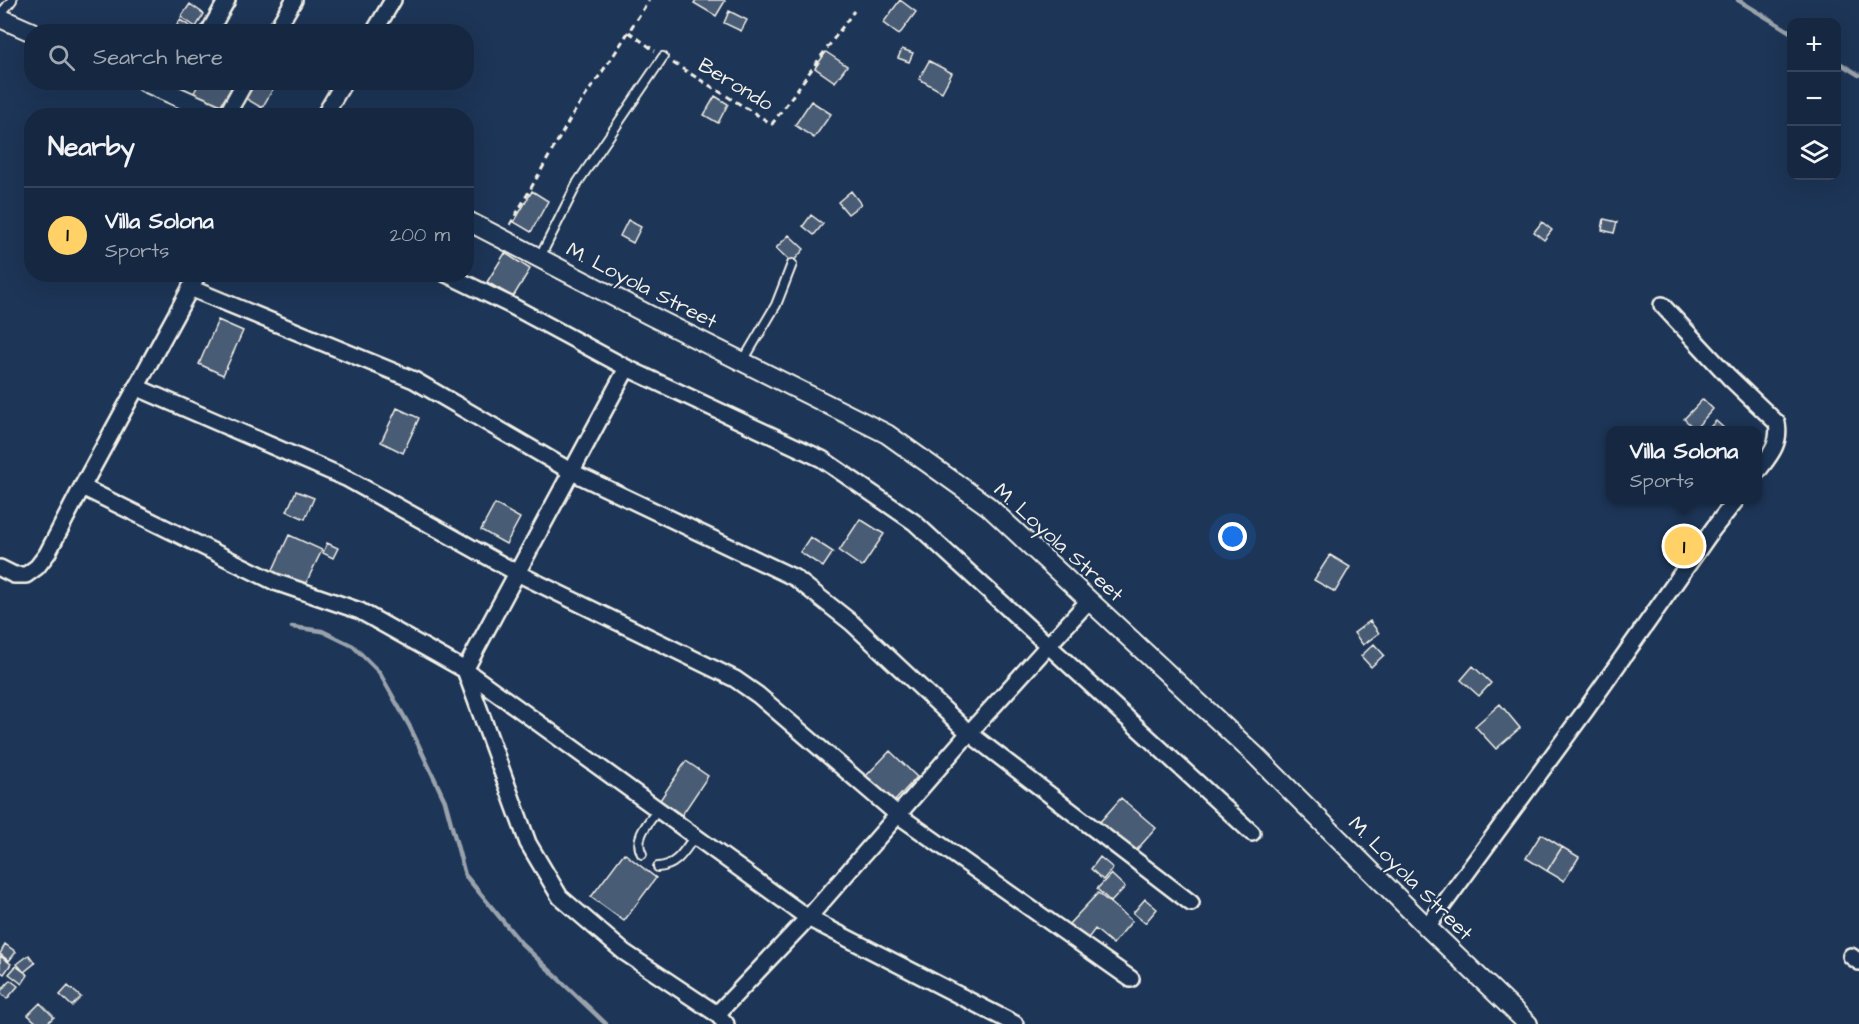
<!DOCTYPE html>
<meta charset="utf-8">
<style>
:root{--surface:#162841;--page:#1f3048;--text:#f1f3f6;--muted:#9ea6b1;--line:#35445a;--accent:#ffd166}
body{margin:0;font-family:"Architects Daughter",sans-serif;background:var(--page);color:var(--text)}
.controls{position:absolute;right:18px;top:18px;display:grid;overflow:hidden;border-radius:12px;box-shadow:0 6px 24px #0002}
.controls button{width:54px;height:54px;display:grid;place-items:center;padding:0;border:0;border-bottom:2px solid var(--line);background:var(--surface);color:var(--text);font:30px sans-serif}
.you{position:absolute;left:1233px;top:537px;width:21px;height:21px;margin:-15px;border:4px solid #fff;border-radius:50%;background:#1a73e8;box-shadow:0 0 0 9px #1a73e833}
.badge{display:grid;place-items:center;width:39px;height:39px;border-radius:50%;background:var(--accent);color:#111;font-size:20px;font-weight:700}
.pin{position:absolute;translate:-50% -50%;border:3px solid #fff;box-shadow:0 2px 6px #0006}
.popup{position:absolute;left:1606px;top:426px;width:156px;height:78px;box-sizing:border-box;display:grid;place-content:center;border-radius:12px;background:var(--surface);filter:drop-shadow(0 2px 4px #0005);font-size:20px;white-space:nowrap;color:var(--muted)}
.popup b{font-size:22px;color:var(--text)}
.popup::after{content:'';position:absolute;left:50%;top:100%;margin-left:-12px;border:12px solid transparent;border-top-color:var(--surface)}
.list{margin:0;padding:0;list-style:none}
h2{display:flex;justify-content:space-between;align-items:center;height:78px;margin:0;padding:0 24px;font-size:26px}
h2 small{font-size:20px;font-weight:400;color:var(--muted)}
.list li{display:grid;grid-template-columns:39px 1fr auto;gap:18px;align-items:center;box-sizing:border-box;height:96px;padding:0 24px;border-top:2px solid var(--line)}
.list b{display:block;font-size:22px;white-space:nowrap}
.list p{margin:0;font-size:20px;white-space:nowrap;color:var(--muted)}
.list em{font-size:20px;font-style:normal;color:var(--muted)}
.icon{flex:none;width:33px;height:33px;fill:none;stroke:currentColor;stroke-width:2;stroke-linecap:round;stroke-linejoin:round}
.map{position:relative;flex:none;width:1859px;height:1024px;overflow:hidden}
.search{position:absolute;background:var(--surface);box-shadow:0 6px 24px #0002;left:24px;top:24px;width:450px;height:66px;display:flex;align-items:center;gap:15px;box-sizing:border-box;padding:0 21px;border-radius:24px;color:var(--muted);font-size:22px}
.panel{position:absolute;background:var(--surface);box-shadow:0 6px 24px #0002;left:24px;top:108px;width:450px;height:174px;border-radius:24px}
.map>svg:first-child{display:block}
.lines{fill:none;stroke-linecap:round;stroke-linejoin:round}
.stream{stroke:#9aa2ab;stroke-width:4.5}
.building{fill:#485b74;stroke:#f4f1e8;stroke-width:1.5}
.service-casing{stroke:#f4f1e8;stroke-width:12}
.minor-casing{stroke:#f4f1e8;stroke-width:20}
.tertiary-casing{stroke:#f4f1e8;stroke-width:22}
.path{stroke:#f4f1e8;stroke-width:3;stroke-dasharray:6 4.5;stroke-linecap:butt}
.service{stroke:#1d3557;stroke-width:8}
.minor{stroke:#1d3557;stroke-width:15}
.tertiary{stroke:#1d3557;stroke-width:18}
.labels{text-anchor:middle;stroke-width:4.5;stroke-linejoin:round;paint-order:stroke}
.street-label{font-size:21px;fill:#f4f1e8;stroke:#1d3557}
</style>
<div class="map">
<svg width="1859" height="1024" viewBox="0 0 1859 1024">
<rect width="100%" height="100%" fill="#1d3557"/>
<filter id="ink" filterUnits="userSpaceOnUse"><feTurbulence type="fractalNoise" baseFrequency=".0167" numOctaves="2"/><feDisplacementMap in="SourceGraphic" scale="12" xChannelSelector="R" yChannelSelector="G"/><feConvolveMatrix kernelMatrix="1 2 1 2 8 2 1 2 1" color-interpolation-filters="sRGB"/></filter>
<g filter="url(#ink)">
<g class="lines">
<path class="stream" d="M 1738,0 L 1792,33
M 1836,61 L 1859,75
M 292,627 L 322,631 L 353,646 L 379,672 L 410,727 L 445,801 L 465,875 L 521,943 L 606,1024"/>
</g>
<path class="building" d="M 696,0 L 724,0 L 725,1 L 716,16 L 694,3 Z
M 900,0 L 916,12 L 899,35 L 883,23 Z
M 190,4 L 204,14 L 196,27 L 181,17 Z
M 729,11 L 747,20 L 741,31 L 724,23 Z
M 180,20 L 196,30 L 195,32 L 173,32 Z
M 902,49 L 913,53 L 909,62 L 898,58 Z
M 826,52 L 847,66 L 835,82 L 815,68 Z
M 929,61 L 952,73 L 942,92 L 919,79 Z
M 200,82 L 223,82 L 232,87 L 217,111 L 192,96 Z
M 254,82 L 276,84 L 262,108 L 245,98 Z
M 715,96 L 728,104 L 718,123 L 704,115 Z
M 811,101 L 831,114 L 814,138 L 795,125 Z
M 532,191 L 548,201 L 531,232 L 514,222 Z
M 851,191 L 861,204 L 848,214 L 838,202 Z
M 811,215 L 823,224 L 814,235 L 803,226 Z
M 1604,219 L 1617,222 L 1614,233 L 1602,230 Z
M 628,220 L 641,227 L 633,243 L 620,236 Z
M 1542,222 L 1552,230 L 1544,240 L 1534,232 Z
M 789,235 L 804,249 L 792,263 L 776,248 Z
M 505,253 L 530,269 L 513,297 L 487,282 Z
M 218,320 L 243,331 L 223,375 L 199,364 Z
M 1703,399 L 1713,409 L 1695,429 L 1684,419 Z
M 397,408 L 419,418 L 403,453 L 381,442 Z
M 1716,421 L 1726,430 L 1707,430 Z
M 296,491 L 314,498 L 305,519 L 287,511 Z
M 495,504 L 520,518 L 506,544 L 481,530 Z
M 860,519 L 884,534 L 862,567 L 839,551 Z
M 289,535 L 322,550 L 304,587 L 272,572 Z
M 810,537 L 833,552 L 823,567 L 800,552 Z
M 327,543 L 338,548 L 333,558 L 323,553 Z
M 1330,555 L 1350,567 L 1335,592 L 1314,580 Z
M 1370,621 L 1379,633 L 1363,645 L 1354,633 Z
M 1374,644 L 1384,655 L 1371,667 L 1361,656 Z
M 1473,666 L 1491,683 L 1479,696 L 1461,680 Z
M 1500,704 L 1520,728 L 1496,749 L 1475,726 Z
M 890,751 L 917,777 L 893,803 L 865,777 Z
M 686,761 L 708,776 L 682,815 L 660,800 Z
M 1121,798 L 1156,828 L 1134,853 L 1099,823 Z
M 1541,834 L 1562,847 L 1547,871 L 1526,858 Z
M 1562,847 L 1579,857 L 1564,881 L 1547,871 Z
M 624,853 L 656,878 L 624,921 L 591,897 Z
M 1100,857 L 1113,868 L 1103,880 L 1091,869 Z
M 1111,874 L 1125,887 L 1111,902 L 1097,889 Z
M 1098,893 L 1132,921 L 1113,944 L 1095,929 L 1086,941 L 1067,926 Z
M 1145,899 L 1157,909 L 1145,923 L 1133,913 Z
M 5,944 L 16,952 L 9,961 L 0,954 Z
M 29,955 L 35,963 L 24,972 L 17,964 Z
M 0,956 L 11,964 L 4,974 L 0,971 Z
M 16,966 L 28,975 L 22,984 L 9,974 Z
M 10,980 L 18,986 L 7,999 L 0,992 Z
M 68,986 L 81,997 L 72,1006 L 60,995 Z
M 40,1003 L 54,1017 L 46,1024 L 38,1024 L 28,1015 Z"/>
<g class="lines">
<defs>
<path id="service" d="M 0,15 L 12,0
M 540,257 L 578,182 L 663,57
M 743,361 L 776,305 L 792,264
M 642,854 C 633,838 648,823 658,810
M 658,867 C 677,866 684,851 695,836"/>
<path id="minor" d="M 209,32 L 227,0
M 275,32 L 294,0
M 374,32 L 393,0
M 226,116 L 245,82
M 324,116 L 344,82
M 446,274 L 510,305 L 627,368 L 822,459 L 914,522 L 1252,833
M 190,288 L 414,380 L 572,472 L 795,578 L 852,623 L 969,733 L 1191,903
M 1662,305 L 1729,377 L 1777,423 C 1781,444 1769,456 1758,471
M 627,368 L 465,670 L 528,843 L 560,897 L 624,952 L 717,1014 L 726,1024
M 136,387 L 346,478 L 517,573 L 735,679 L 758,695 L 898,815 L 1131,979
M 82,487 L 275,582 L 360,611 L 465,670 L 808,918 L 1015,1024
M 0,568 L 14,575 L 26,575 L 37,567 L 47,554 L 82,487 L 198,274
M 1427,927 L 1585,711 L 1713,529 L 1736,500
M 1851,956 L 1859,962
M 717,1014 L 808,918 L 969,733 L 1083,607"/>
<path id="tertiary" d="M 0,18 L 32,32
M 145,82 L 221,116
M 466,220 L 649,315 L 887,434 L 988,506 L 1256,756 L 1427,927 L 1528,1024"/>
</defs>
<use href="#service" class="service-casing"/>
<use href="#minor" class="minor-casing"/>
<use href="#tertiary" class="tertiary-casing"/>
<path class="path" d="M 629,32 L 655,51
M 673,63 L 772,124 L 854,11
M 510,225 L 573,114 L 615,53 L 649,0"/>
<use href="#service" class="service"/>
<use href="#minor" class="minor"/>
<use href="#tertiary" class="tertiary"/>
</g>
</g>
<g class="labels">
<g class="street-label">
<text transform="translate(736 84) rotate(31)" y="7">Berondo</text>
<text transform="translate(642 285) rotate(27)" y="7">M. Loyola Street</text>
<text transform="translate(1059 542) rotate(42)" y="7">M. Loyola Street</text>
<text transform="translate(1411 878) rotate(45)" y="7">M. Loyola Street</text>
</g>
</g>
</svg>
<div class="controls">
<button>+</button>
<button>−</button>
<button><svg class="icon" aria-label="layers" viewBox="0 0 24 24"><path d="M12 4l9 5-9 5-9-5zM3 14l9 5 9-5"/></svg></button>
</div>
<div class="you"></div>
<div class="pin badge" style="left:1684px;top:546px">1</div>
<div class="popup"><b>Villa Solona</b>Sports</div>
<div class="search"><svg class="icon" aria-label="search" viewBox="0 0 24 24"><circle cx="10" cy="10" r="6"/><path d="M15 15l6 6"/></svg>Search here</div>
<section class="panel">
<h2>Nearby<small></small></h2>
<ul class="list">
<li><span class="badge">1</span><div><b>Villa Solona</b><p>Sports</p></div><em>200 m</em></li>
</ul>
</section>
</div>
